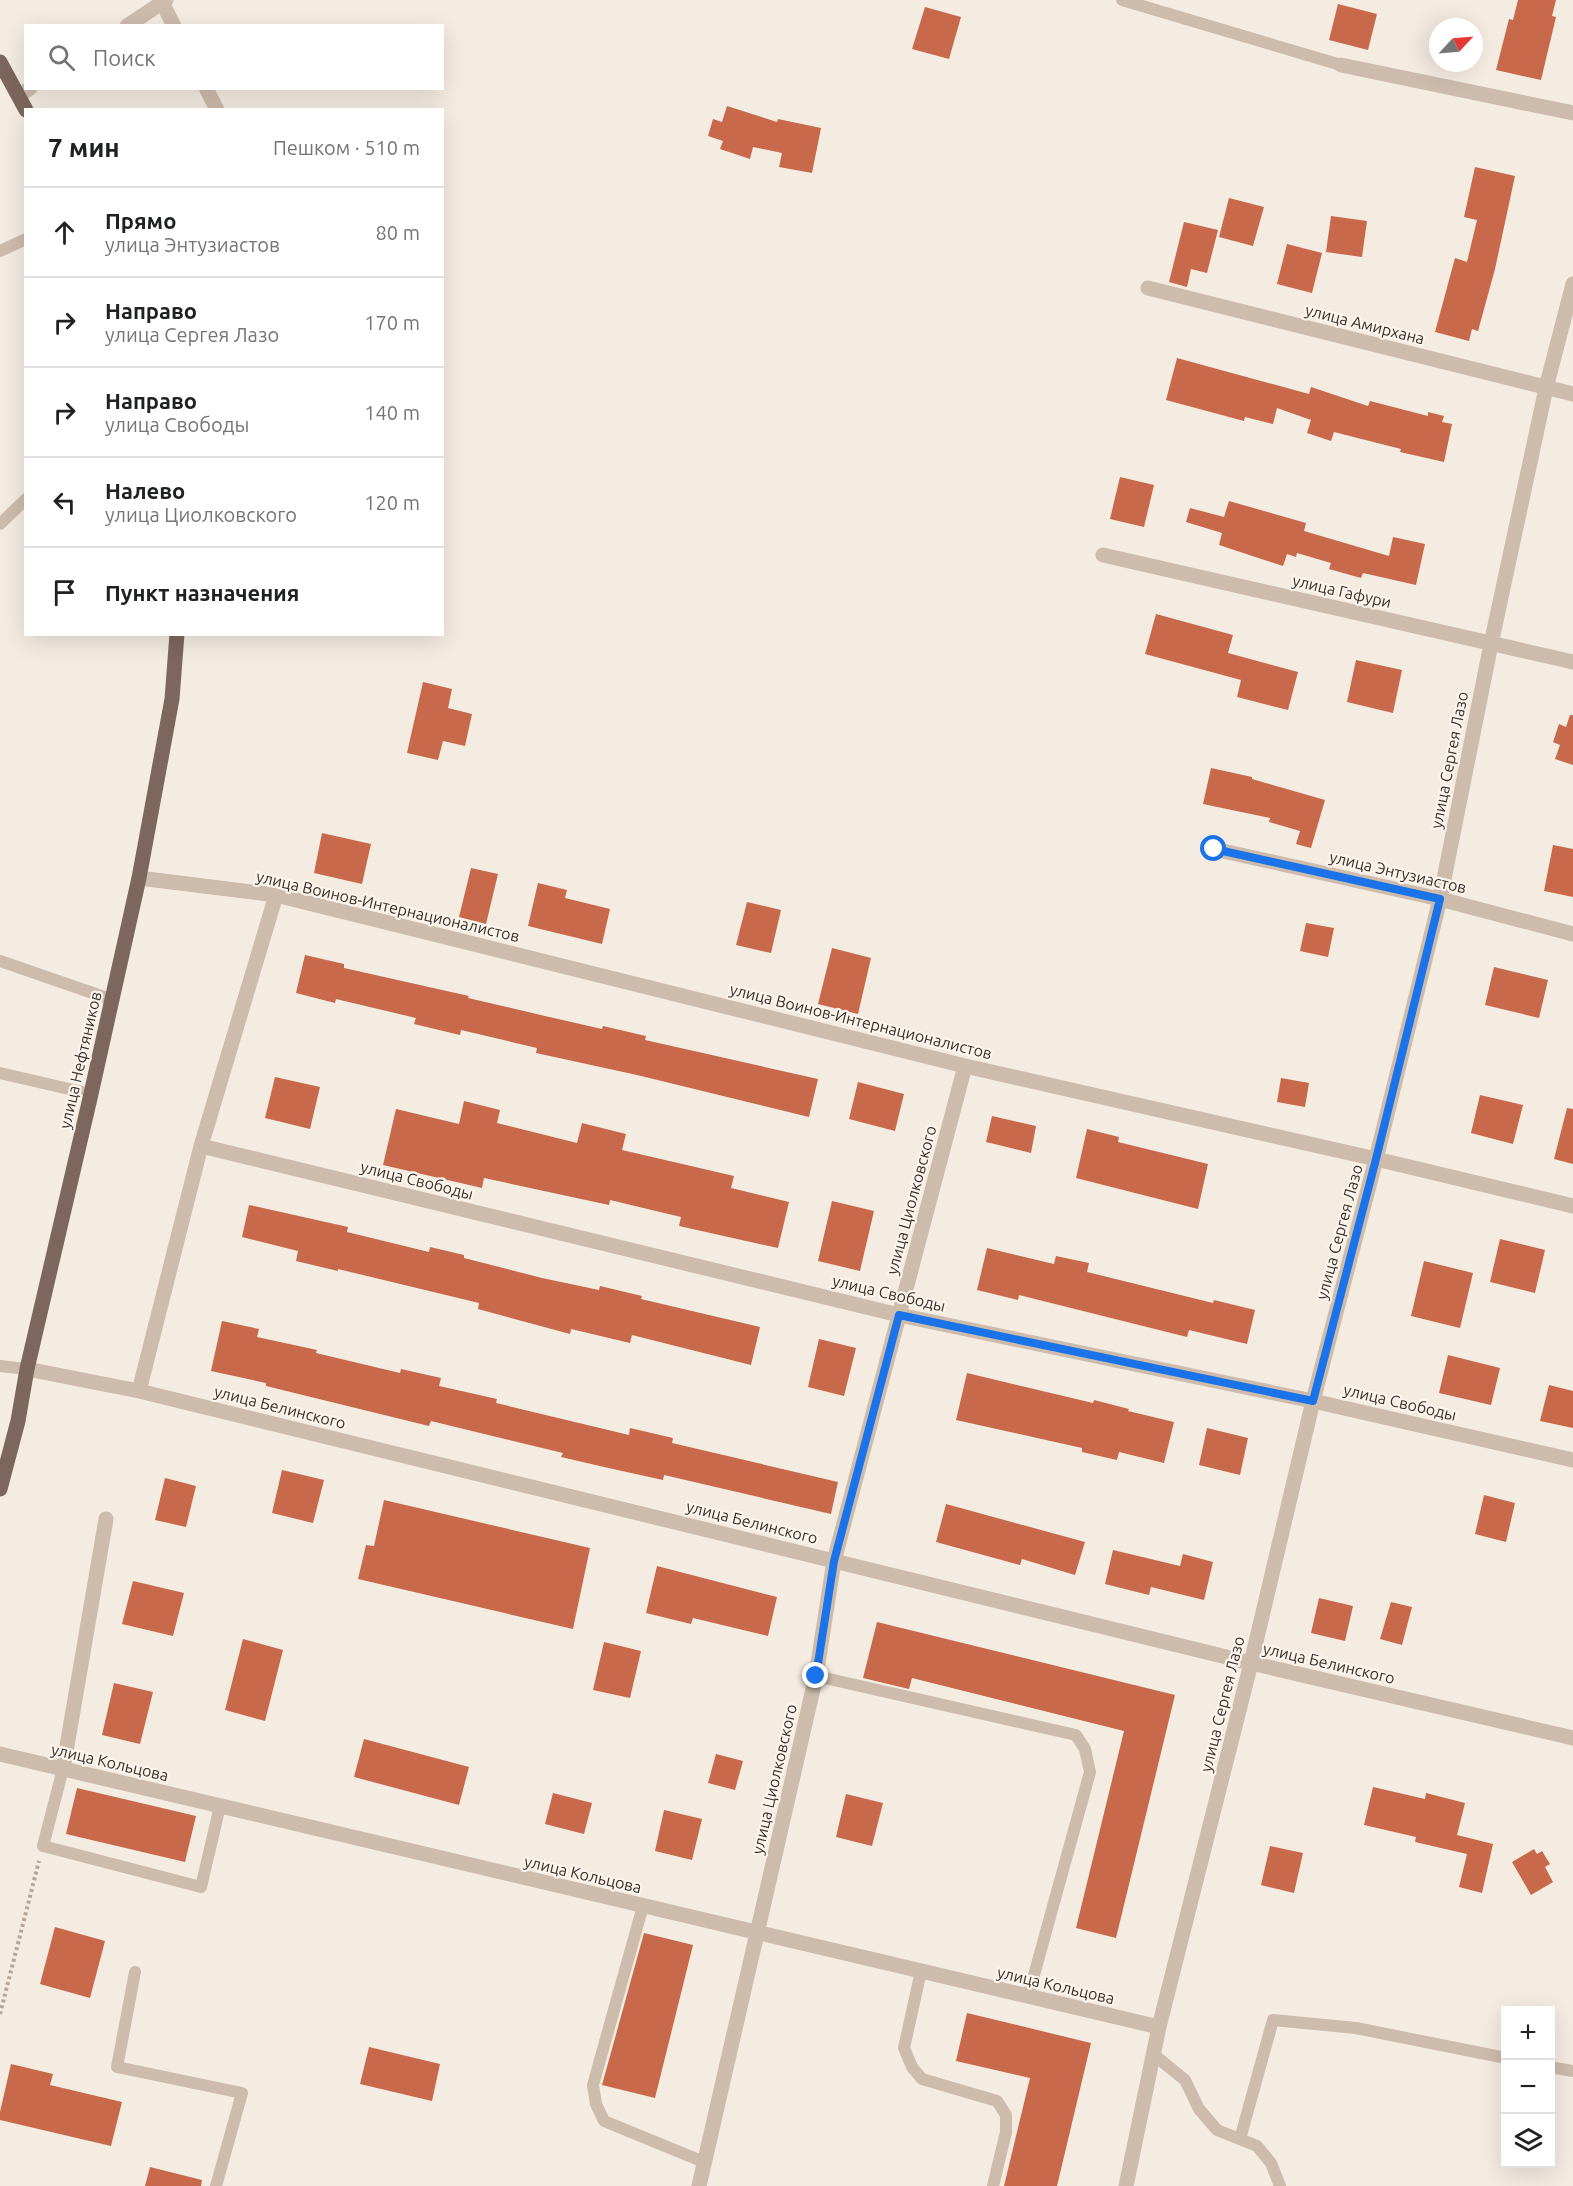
<!DOCTYPE html>
<html lang="ru">
<meta charset="utf-8">
<style>
:root{--surface:#fff;--page:#f2f2f2;--text:#202124;--muted:#757577;--line:#e0e0e0}
body{margin:0;font-family:Ubuntu,sans-serif;background:var(--page);color:var(--text)}
.controls{position:absolute;right:18px;bottom:18px;display:grid;overflow:hidden;border-radius:0px;box-shadow:0 6px 24px #0002}
.controls button{width:54px;height:54px;display:grid;place-items:center;padding:0;border:0;border-bottom:2px solid var(--line);background:var(--surface);color:var(--text);font:30px sans-serif}
.compass{position:absolute;left:1429px;top:18px;width:54px;height:54px;border-radius:50%;background:var(--surface);box-shadow:0 6px 24px #0002;rotate:64deg}
.stop{position:absolute;width:18px;height:18px;margin:-14px;border:4px solid #1a73e8;border-radius:50%;background:#fff}
.stop.end{background:#1a73e8;border-color:#fff;box-shadow:0 2px 6px #0008}
.list{margin:0;padding:0;list-style:none}
h2{display:flex;justify-content:space-between;align-items:center;height:78px;margin:0;padding:0 24px;font-size:26px}
h2 small{font-size:20px;font-weight:400;color:var(--muted)}
.list li{display:grid;grid-template-columns:39px 1fr auto;gap:18px;align-items:center;box-sizing:border-box;height:90px;padding:0 24px;border-top:2px solid var(--line)}
.list b{display:block;font-size:22px;white-space:nowrap}
.list p{margin:0;font-size:20px;white-space:nowrap;color:var(--muted)}
.list em{font-size:20px;font-style:normal;color:var(--muted)}
.icon{flex:none;width:33px;height:33px;fill:none;stroke:currentColor;stroke-width:2;stroke-linecap:round;stroke-linejoin:round}
.map{position:relative;flex:none;width:1573px;height:2186px;overflow:hidden}
.search{position:absolute;background:var(--surface);box-shadow:0 6px 24px #0002;left:24px;top:24px;width:420px;height:66px;display:flex;align-items:center;gap:15px;box-sizing:border-box;padding:0 21px;border-radius:0px;color:var(--muted);font-size:22px}
.panel{position:absolute;background:var(--surface);box-shadow:0 6px 24px #0002;left:24px;top:108px;width:420px;height:528px;border-radius:0px}
.map>svg:first-child{display:block}
.building{fill:#c8694b}
.lines{fill:none;stroke-linecap:round;stroke-linejoin:round}
.path{stroke:#b9a596;stroke-width:4;stroke-dasharray:3 3;stroke-linecap:butt}
.service{stroke:#cdbbac;stroke-width:12}
.minor{stroke:#cdbbac;stroke-width:15}
.primary{stroke:#7d675c;stroke-width:15}
.route{stroke:#1a73e8;stroke-width:8}
.labels{text-anchor:middle;stroke-width:4.5;stroke-linejoin:round;paint-order:stroke}
.street-label{font-size:16px;fill:#3b302b;stroke:#fbf5ee}
</style>
<div class="map">
<svg width="1573" height="2186" viewBox="0 0 1573 2186">
<rect width="100%" height="100%" fill="#f4ebe1"/>
<path class="building" d="M 1518,0 L 1556,0 L 1552,16 L 1556,17 L 1541,80 L 1496,70 L 1509,19 L 1513,20 Z
M 1338,4 L 1377,14 L 1368,50 L 1329,40 Z
M 925,7 L 961,17 L 949,59 L 912,49 Z
M 727,106 L 777,122 L 778,119 L 821,128 L 812,173 L 779,167 L 782,153 L 753,147 L 750,159 L 720,149 L 723,141 L 708,136 L 713,119 L 722,122 Z
M 1475,167 L 1515,176 L 1495,269 L 1478,331 L 1472,329 L 1469,341 L 1435,332 L 1455,258 L 1467,262 L 1477,220 L 1464,217 Z
M 1229,198 L 1264,207 L 1253,246 L 1219,237 Z
M 1331,216 L 1367,221 L 1362,257 L 1326,252 Z
M 1184,222 L 1218,230 L 1207,273 L 1191,269 L 1187,287 L 1169,282 Z
M 1287,244 L 1322,253 L 1312,293 L 1277,284 Z
M 1177,358 L 1309,394 L 1311,387 L 1368,406 L 1370,401 L 1428,416 L 1428,412 L 1444,416 L 1442,422 L 1452,424 L 1444,462 L 1400,452 L 1401,449 L 1334,432 L 1331,441 L 1307,433 L 1311,420 L 1277,408 L 1273,424 L 1245,417 L 1244,421 L 1166,400 Z
M 1120,477 L 1154,485 L 1144,527 L 1110,519 Z
M 1229,501 L 1306,523 L 1304,531 L 1389,556 L 1393,537 L 1425,544 L 1416,585 L 1363,573 L 1361,578 L 1329,569 L 1331,563 L 1297,553 L 1296,557 L 1287,554 L 1283,566 L 1219,545 L 1222,533 L 1186,522 L 1190,508 L 1224,517 Z
M 1156,614 L 1233,635 L 1228,653 L 1298,672 L 1288,710 L 1237,697 L 1241,680 L 1145,654 Z
M 1356,660 L 1402,670 L 1393,713 L 1347,702 Z
M 423,682 L 452,689 L 448,708 L 472,714 L 465,746 L 443,741 L 438,760 L 407,753 Z
M 1570,715 L 1573,715 L 1573,765 L 1555,759 L 1560,745 L 1553,742 L 1559,724 L 1566,727 Z
M 1211,768 L 1252,777 L 1252,779 L 1325,800 L 1311,848 L 1296,844 L 1300,831 L 1269,822 L 1270,818 L 1203,804 Z
M 322,833 L 371,844 L 362,884 L 314,873 Z
M 1553,845 L 1573,849 L 1573,897 L 1544,891 Z
M 471,868 L 498,874 L 486,924 L 459,917 Z
M 538,883 L 567,890 L 565,898 L 610,909 L 602,944 L 528,926 Z
M 747,902 L 781,910 L 771,953 L 736,945 Z
M 1306,923 L 1334,928 L 1328,957 L 1300,951 Z
M 832,948 L 871,958 L 858,1014 L 818,1004 Z
M 305,955 L 344,964 L 344,968 L 469,996 L 468,998 L 545,1016 L 602,1029 L 603,1026 L 646,1036 L 645,1040 L 818,1079 L 809,1117 L 637,1075 L 536,1053 L 537,1048 L 461,1030 L 460,1035 L 414,1024 L 416,1018 L 336,999 L 335,1003 L 296,993 Z
M 1494,967 L 1548,980 L 1539,1018 L 1485,1005 Z
M 275,1077 L 320,1087 L 310,1129 L 265,1118 Z
M 1281,1078 L 1309,1083 L 1305,1107 L 1277,1102 Z
M 858,1082 L 904,1094 L 895,1131 L 849,1119 Z
M 1480,1095 L 1523,1105 L 1513,1144 L 1471,1133 Z
M 464,1101 L 500,1110 L 497,1123 L 577,1143 L 582,1123 L 626,1134 L 622,1150 L 734,1176 L 731,1188 L 789,1202 L 778,1248 L 679,1226 L 681,1217 L 610,1200 L 609,1205 L 484,1178 L 482,1188 L 383,1165 L 396,1109 L 459,1124 Z
M 1567,1108 L 1573,1109 L 1573,1164 L 1554,1159 Z
M 992,1116 L 1036,1126 L 1031,1153 L 986,1142 Z
M 1087,1129 L 1119,1137 L 1118,1142 L 1208,1164 L 1198,1209 L 1076,1178 Z
M 832,1201 L 874,1211 L 860,1271 L 818,1261 Z
M 249,1205 L 348,1227 L 347,1232 L 429,1252 L 430,1247 L 464,1255 L 464,1258 L 542,1278 L 599,1290 L 600,1286 L 642,1296 L 641,1299 L 760,1327 L 751,1365 L 632,1335 L 630,1343 L 571,1329 L 570,1334 L 478,1309 L 479,1303 L 338,1269 L 338,1271 L 296,1261 L 298,1251 L 242,1237 Z
M 1500,1239 L 1545,1250 L 1535,1293 L 1490,1282 Z
M 987,1248 L 1054,1264 L 1056,1256 L 1089,1263 L 1087,1272 L 1213,1303 L 1214,1300 L 1255,1310 L 1247,1344 L 1189,1330 L 1187,1337 L 1019,1295 L 1018,1300 L 977,1290 Z
M 1424,1261 L 1473,1273 L 1460,1328 L 1411,1316 Z
M 222,1321 L 259,1329 L 257,1337 L 317,1350 L 316,1353 L 400,1373 L 401,1369 L 441,1378 L 439,1386 L 497,1399 L 496,1403 L 629,1435 L 630,1428 L 673,1438 L 672,1443 L 838,1482 L 831,1514 L 664,1475 L 663,1480 L 604,1467 L 561,1457 L 563,1453 L 431,1421 L 429,1426 L 266,1386 L 266,1383 L 211,1371 Z
M 819,1339 L 856,1348 L 844,1396 L 808,1387 Z
M 1448,1355 L 1500,1368 L 1491,1405 L 1439,1393 Z
M 967,1373 L 1093,1403 L 1094,1400 L 1129,1409 L 1128,1411 L 1174,1422 L 1164,1463 L 1119,1452 L 1117,1460 L 1082,1452 L 1082,1448 L 956,1420 Z
M 1549,1385 L 1573,1391 L 1573,1428 L 1540,1421 Z
M 1207,1428 L 1248,1438 L 1240,1475 L 1199,1465 Z
M 282,1470 L 324,1480 L 313,1523 L 272,1513 Z
M 165,1478 L 196,1486 L 186,1527 L 155,1520 Z
M 1484,1495 L 1515,1503 L 1506,1542 L 1475,1534 Z
M 384,1500 L 590,1548 L 573,1629 L 358,1579 L 366,1545 L 374,1546 Z
M 946,1504 L 1085,1542 L 1075,1575 L 1022,1559 L 1020,1565 L 936,1542 Z
M 1113,1550 L 1180,1566 L 1183,1554 L 1213,1562 L 1204,1600 L 1151,1587 L 1149,1595 L 1105,1584 Z
M 657,1566 L 777,1597 L 768,1636 L 693,1618 L 691,1624 L 646,1613 Z
M 133,1581 L 184,1593 L 173,1636 L 122,1624 Z
M 1319,1598 L 1353,1606 L 1345,1641 L 1311,1633 Z
M 1391,1602 L 1412,1607 L 1402,1645 L 1380,1639 Z
M 877,1622 L 1175,1695 L 1116,1938 L 1076,1928 L 1124,1731 L 912,1678 L 909,1689 L 863,1678 Z
M 243,1639 L 283,1650 L 265,1721 L 225,1710 Z
M 604,1642 L 641,1651 L 630,1698 L 593,1690 Z
M 114,1683 L 153,1692 L 140,1744 L 102,1735 Z
M 364,1739 L 469,1767 L 459,1805 L 354,1777 Z
M 716,1754 L 743,1761 L 735,1790 L 708,1783 Z
M 1373,1787 L 1425,1799 L 1426,1793 L 1465,1803 L 1457,1835 L 1493,1844 L 1482,1893 L 1459,1887 L 1467,1854 L 1415,1842 L 1416,1837 L 1364,1825 Z
M 77,1788 L 196,1816 L 185,1862 L 66,1834 Z
M 553,1793 L 592,1803 L 584,1834 L 545,1824 Z
M 846,1794 L 883,1803 L 872,1846 L 836,1837 Z
M 664,1810 L 702,1819 L 692,1860 L 655,1851 Z
M 1270,1846 L 1303,1853 L 1294,1893 L 1261,1885 Z
M 1534,1849 L 1537,1854 L 1542,1851 L 1550,1864 L 1545,1867 L 1553,1882 L 1531,1895 L 1512,1862 Z
M 55,1927 L 105,1941 L 90,1998 L 40,1984 Z
M 644,1933 L 693,1945 L 655,2098 L 602,2085 Z
M 967,2013 L 1091,2043 L 1057,2186 L 1004,2186 L 1030,2078 L 956,2061 Z
M 369,2047 L 440,2064 L 432,2101 L 360,2084 Z
M 11,2064 L 53,2074 L 50,2085 L 122,2102 L 111,2146 L 0,2120 L 0,2112 Z
M 150,2167 L 202,2180 L 201,2186 L 145,2186 Z"/>
<g class="lines">
<path class="path" d="M 0,2014 L 39,1861"/>
<path class="service" d="M 1122,0 L 1341,65
M 0,251 L 26,239
M 0,524 L 26,499
M 0,961 L 113,1000
M 0,1073 L 91,1094
M 0,1366 L 27,1369
M 816,1676 L 1076,1735 L 1085,1749 L 1090,1772 L 1028,1997
M 63,1769 L 43,1846 L 201,1887 L 220,1806
M 643,1906 L 593,2085 L 596,2104 L 604,2121 L 704,2162
M 921,1971 L 904,2048 L 912,2067 L 922,2079 L 997,2101 L 1006,2115 L 1006,2132 L 993,2186
M 135,1972 L 117,2067 L 242,2093 L 216,2186
M 1153,2054 L 1185,2080 L 1199,2109 L 1217,2130 L 1257,2146 L 1271,2163 L 1280,2186
M 1550,2067 L 1573,2071
M 1240,2139 L 1273,2020 L 1356,2028 L 1506,2058"/>
<path class="minor" d="M 161,0 L 174,26
M 127,26 L 166,0
M 1341,65 L 1573,113
M 206,88 L 217,110
M 19,96 L 30,88
M 1148,288 L 1573,394
M 1103,555 L 1573,662
M 1214,849 L 1440,899 L 1573,934
M 139,878 L 276,895 L 965,1066 L 1376,1159 L 1573,1206
M 201,1146 L 899,1315 L 1313,1401 L 1573,1460
M 27,1369 L 139,1391 L 1251,1663 L 1573,1738
M 139,1391 L 201,1146 L 276,895
M 0,1754 L 1159,2027
M 63,1769 L 106,1519
M 699,2186 L 816,1676 L 834,1561 L 965,1066
M 1126,2186 L 1159,2027 L 1251,1663 L 1313,1401 L 1376,1159 L 1440,899 L 1491,644 L 1546,388 L 1573,284"/>
<path class="primary" d="M 0,62 L 26,110
M 0,1489 L 18,1421 L 27,1369 L 91,1094 L 139,878 L 172,699 L 177,634"/>
</g>
<g class="lines">
<path class="route" d="M 816,1676 L 834,1561 L 899,1315 L 1313,1401 L 1376,1159 L 1440,899 L 1214,849"/>
</g>
<g class="labels">
<g class="street-label">
<text transform="translate(1365 324) rotate(14)" y="6">улица Амирхана</text>
<text transform="translate(1342 591) rotate(13)" y="6">улица Гафури</text>
<text transform="translate(1449 760) rotate(-79)" y="6">улица Сергея Лазо</text>
<text transform="translate(1398 872) rotate(13)" y="6">улица Энтузиастов</text>
<text transform="translate(388 906) rotate(13)" y="6">улица Воинов-Интернационалистов</text>
<text transform="translate(861 1021) rotate(14)" y="6">улица Воинов-Интернационалистов</text>
<text transform="translate(80 1060) rotate(-77)" y="6">улица Нефтяников</text>
<text transform="translate(417 1180) rotate(14)" y="6">улица Свободы</text>
<text transform="translate(911 1200) rotate(-75)" y="6">улица Циолковского</text>
<text transform="translate(1339 1232) rotate(-75)" y="6">улица Сергея Лазо</text>
<text transform="translate(889 1293) rotate(13)" y="6">улица Свободы</text>
<text transform="translate(1400 1402) rotate(13)" y="6">улица Свободы</text>
<text transform="translate(280 1407) rotate(14)" y="6">улица Белинского</text>
<text transform="translate(752 1522) rotate(14)" y="6">улица Белинского</text>
<text transform="translate(1329 1663) rotate(13)" y="6">улица Белинского</text>
<text transform="translate(1222 1704) rotate(-76)" y="6">улица Сергея Лазо</text>
<text transform="translate(110 1762) rotate(13)" y="6">улица Кольцова</text>
<text transform="translate(774 1779) rotate(-77)" y="6">улица Циолковского</text>
<text transform="translate(583 1874) rotate(13)" y="6">улица Кольцова</text>
<text transform="translate(1056 1985) rotate(13)" y="6">улица Кольцова</text>
</g>
</g>
</svg>
<div class="controls">
<button>+</button>
<button>−</button>
<button><svg class="icon" aria-label="layers" viewBox="0 0 24 24"><path d="M12 4l9 5-9 5-9-5zM3 14l9 5 9-5"/></svg></button>
</div>
<svg class="compass" viewBox="-18 -18 36 36"><path d="M0-13l5 13h-10z" fill="#e53935"/><path d="M0 13l5-13h-10z" fill="#757577"/></svg>
<div class="stop" style="left:1214px;top:849px"></div>
<div class="stop end" style="left:816px;top:1676px"></div>
<div class="search"><svg class="icon" aria-label="search" viewBox="0 0 24 24"><circle cx="10" cy="10" r="6"/><path d="M15 15l6 6"/></svg>Поиск</div>
<section class="panel">
<h2>7 мин<small>Пешком · 510 m</small></h2>
<ul class="list">
<li><svg class="icon" aria-label="ahead" viewBox="0 0 24 24"><path d="M12 20V5M6 11l6-6 6 6"/></svg><div><b>Прямо</b><p>улица Энтузиастов</p></div><em>80 m</em></li>
<li><svg class="icon" aria-label="right" viewBox="0 0 24 24"><path d="M7 20v-9h11M14 6l5 5-5 5"/></svg><div><b>Направо</b><p>улица Сергея Лазо</p></div><em>170 m</em></li>
<li><svg class="icon" aria-label="right" viewBox="0 0 24 24"><path d="M7 20v-9h11M14 6l5 5-5 5"/></svg><div><b>Направо</b><p>улица Свободы</p></div><em>140 m</em></li>
<li><svg class="icon" aria-label="left" viewBox="0 0 24 24"><path d="M17 20v-9H6M10 6l-5 5 5 5"/></svg><div><b>Налево</b><p>улица Циолковского</p></div><em>120 m</em></li>
<li><svg class="icon" aria-label="arrive" viewBox="0 0 24 24"><path d="M6 21V4h12l-3 4 3 4H6"/></svg><div><b>Пункт назначения</b></div></li>
</ul>
</section>
</div>
